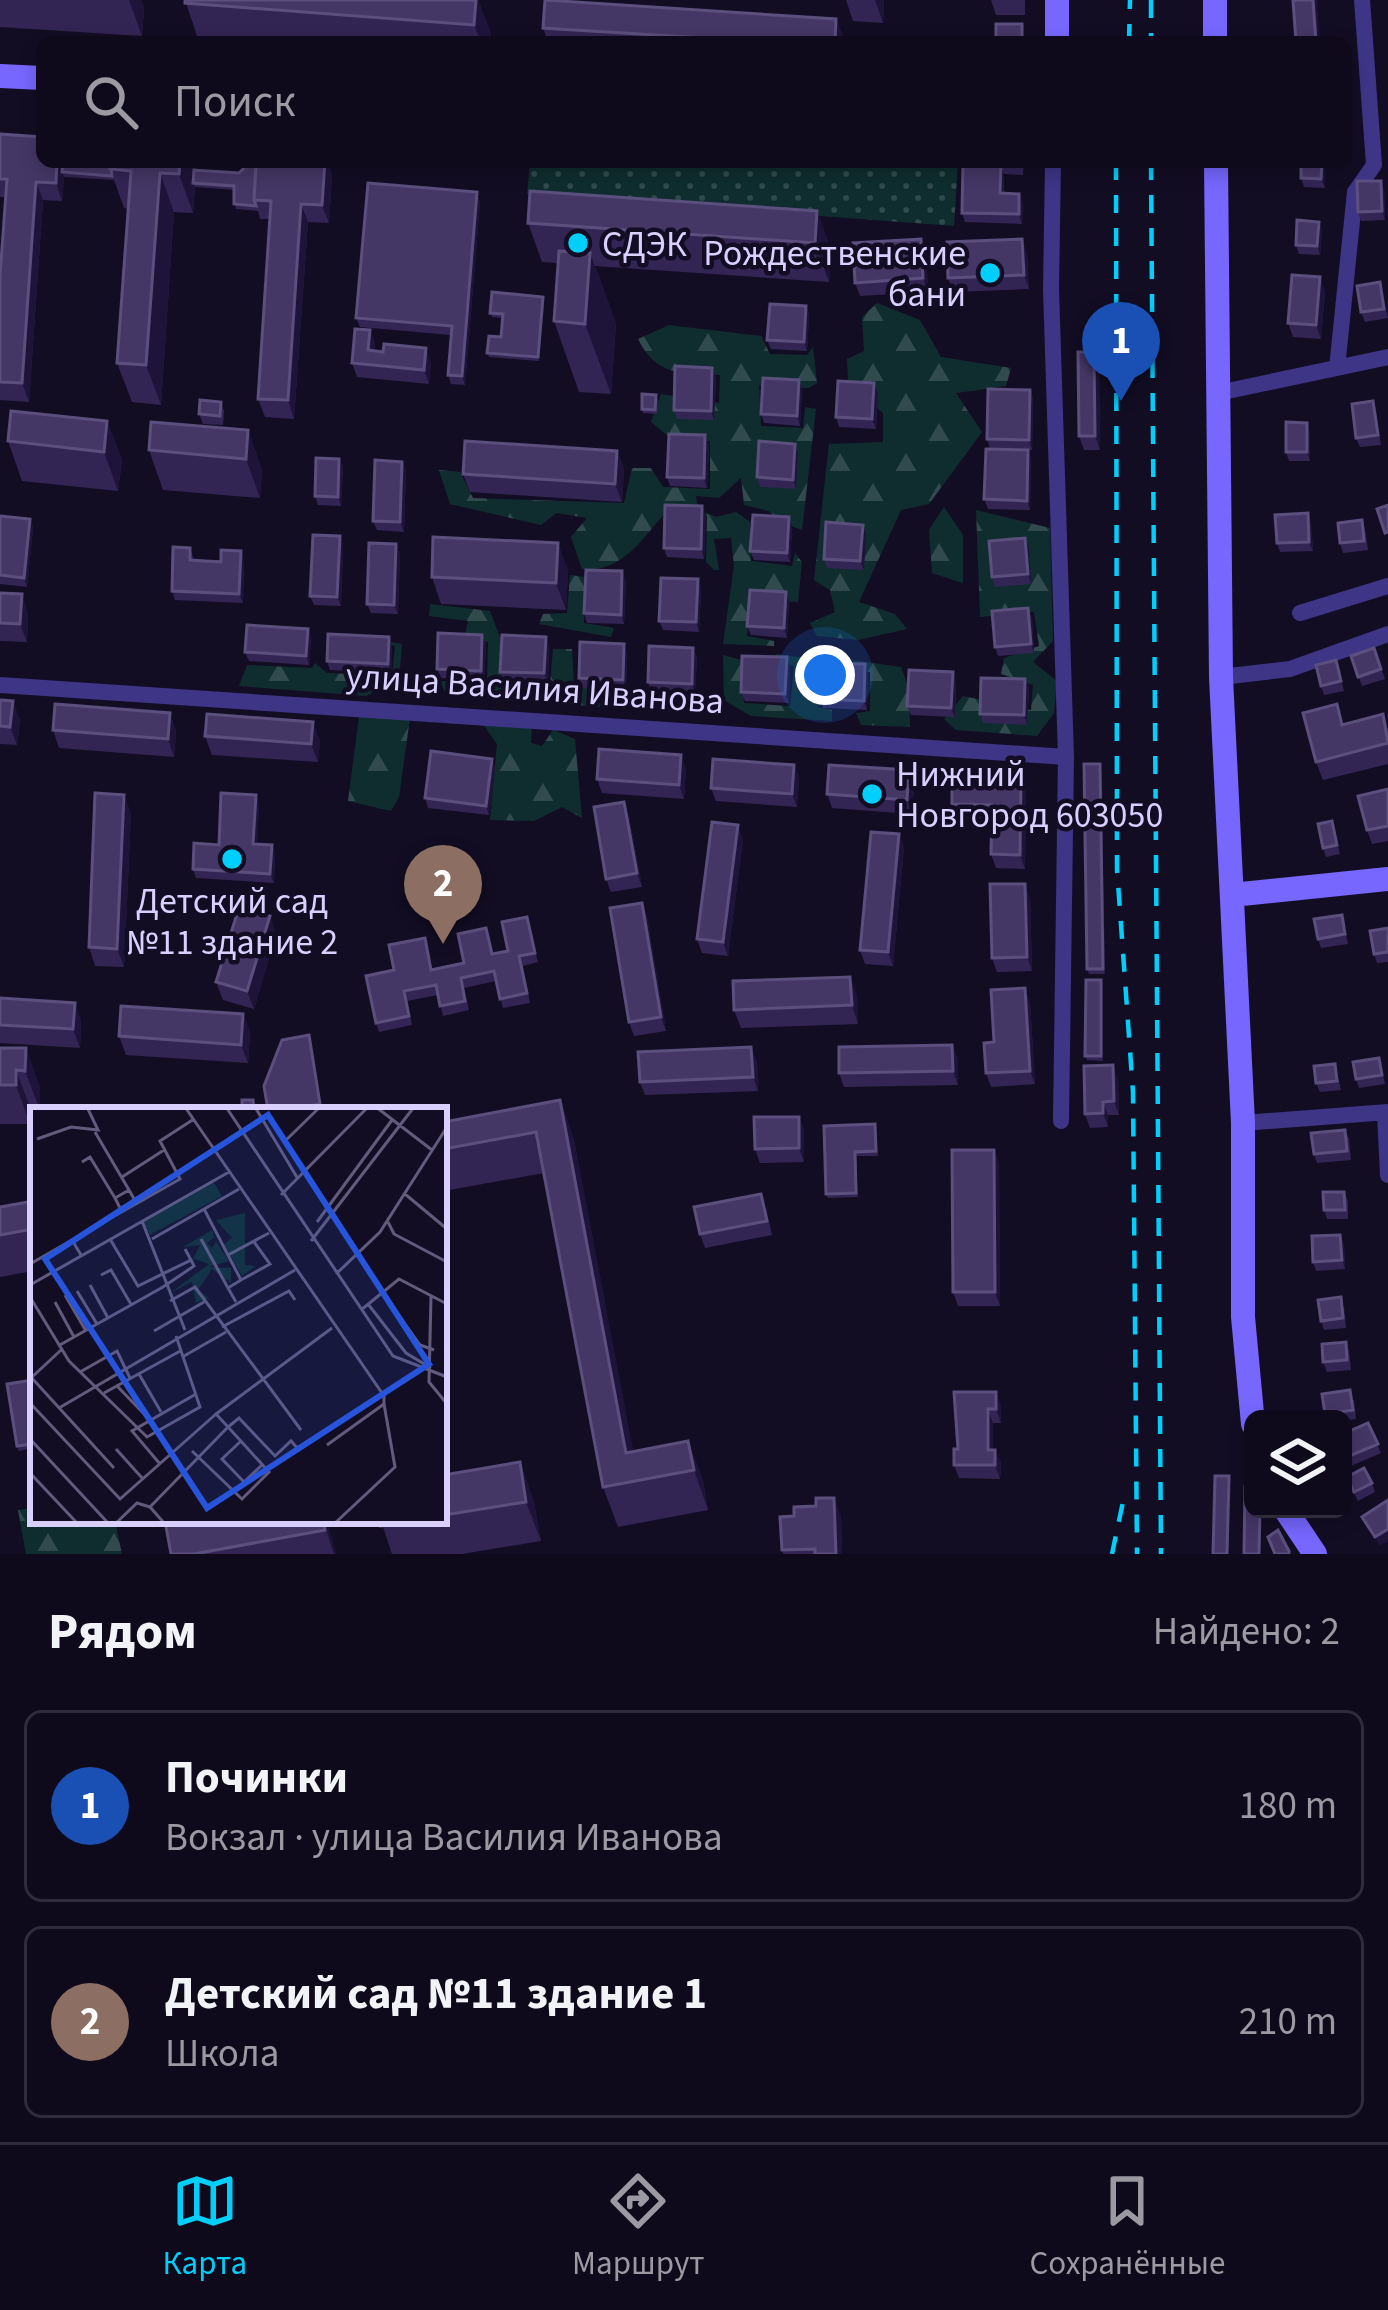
<!DOCTYPE html>
<html lang="ru">
<meta charset="utf-8">
<style>
:root{--surface:#0e0a1b;--page:#171324;--text:#f1f3f6;--muted:#9b9aa3;--line:#2e2b3a;--accent:#00cefb}
body{margin:0;font-family:"Source Sans 3",sans-serif;background:var(--page);color:var(--text)}
.controls{position:absolute;right:36px;bottom:36px;display:grid;overflow:hidden;border-radius:18px;box-shadow:0 6px 18px #0003}
.controls button{width:108px;height:108px;display:grid;place-items:center;padding:0;border:0;border-bottom:3px solid var(--line);background:var(--surface);color:var(--text);font:60px sans-serif}
.you{position:absolute;left:825px;top:675px;width:42px;height:42px;margin:-30px;border:9px solid #fff;border-radius:50%;background:#1a73e8;box-shadow:0 0 0 18px #1a73e833}
.badge{display:grid;place-items:center;width:78px;height:78px;border-radius:50%;background:var(--accent);color:#fff;font-size:39px;font-weight:700}
.pin{position:absolute;translate:-50% -99px;filter:drop-shadow(0 3px 6px #0008)}
.pin::after{content:'';position:absolute;top:63px;width:42px;height:36px;background:inherit;clip-path:polygon(0 0,100% 0,50% 100%)}
.list{margin:0;padding:0;list-style:none}
h2{display:flex;justify-content:space-between;align-items:center;height:156px;margin:0;padding:0 48px;font-size:51px}
h2 small{font-size:39px;font-weight:400;color:var(--muted)}
.list li{display:grid;grid-template-columns:78px 1fr auto;gap:36px;align-items:center;box-sizing:border-box;height:192px;margin:0 24px 24px;padding:0 24px;border:3px solid var(--line);border-radius:18px}
.list b{display:block;font-size:45px;white-space:nowrap}
.list p{margin:0;font-size:39px;white-space:nowrap;color:var(--muted)}
.list em{font-size:39px;font-style:normal;color:var(--muted)}
.icon{flex:none;width:66px;height:66px;fill:none;stroke:currentColor;stroke-width:2;stroke-linecap:round;stroke-linejoin:round}
.map{position:relative;flex:none;width:1388px;height:1554px;overflow:hidden}
.search{position:absolute;background:var(--surface);box-shadow:0 6px 18px #0003;left:36px;right:36px;top:36px;height:132px;display:flex;align-items:center;gap:30px;box-sizing:border-box;padding:0 42px;border-radius:18px;color:var(--muted);font-size:45px}
.sheet{height:588px;background:var(--surface)}
nav{display:flex;justify-content:space-around;align-items:center;box-sizing:border-box;height:168px;border-top:3px solid var(--line);background:var(--surface);font-size:33px;color:var(--muted)}
nav a{display:grid;justify-items:center;gap:6px}
nav .on{color:var(--accent)}
.map>svg:first-child{display:block}
.forest{fill:url(#forest-firs)}
.park{fill:url(#park-dots)}
.lines{fill:none;stroke-linecap:round;stroke-linejoin:round}
.street{stroke:#3e3587;stroke-width:16}
.secondary{stroke:#7767ff;stroke-width:24}
.rail{stroke:#00cefb;stroke-width:4.5;stroke-dasharray:18 15;stroke-linecap:butt}
.wall{fill:#322554}
.shaded-wall{fill:#1e1439}
.building{fill:#443766;stroke:#5b4f7e;stroke-width:3}
.poi-dot{fill:#00cefb;stroke:#130d24;stroke-width:4.5}
.labels{text-anchor:middle;stroke-width:9;stroke-linejoin:round;paint-order:stroke}
.poi-label{font-size:36px;fill:#d9d0ff;stroke:#130d24;text-anchor:start}
.street-label{font-size:36px;fill:#d9d0ff;stroke:#130d24}
.inset-road{fill:none;stroke:#625b7c;stroke-width:3}
.view{fill:#2654da;fill-opacity:0.15;stroke:#2654da;stroke-width:6}
.inset-edge{fill:none;stroke:#d9d0ff;stroke-width:6}
</style>
<div class="map">
<svg width="1388" height="1554" viewBox="0 0 1388 1554">
<defs>
<pattern id="forest-firs" width="22" height="20" patternUnits="userSpaceOnUse" patternTransform="scale(3)"><rect width="22" height="20" fill="#0f2d2f"/><path d="M5 1l3.5 6h-7zM16 11l3.5 6h-7z" fill="#314a4e"/></pattern>
<pattern id="park-dots" width="8" height="8" patternUnits="userSpaceOnUse" patternTransform="scale(3)"><rect width="8" height="8" fill="#0f2d2f"/><path d="M2 2h.1M6 6h.1" fill="none" stroke="#314a4e" stroke-width="1.8" stroke-linecap="round"/></pattern>
</defs>
<rect width="100%" height="100%" fill="#130d24"/>
<path class="forest" d="M 877,303 L 920,320 L 941,357 L 1011,368 L 1006,386 L 956,393 L 982,432 L 929,504 L 901,510 L 859,602 L 895,614 L 907,629 L 858,640 L 817,636 L 810,623 L 835,612 L 830,590 L 814,580 L 829,444 L 883,442 L 883,413 L 848,382 L 847,359 L 864,351 L 862,317 Z
M 669,325 L 761,336 L 770,354 L 807,355 L 813,347 L 817,383 L 809,388 L 759,385 L 761,426 L 803,428 L 805,407 L 816,409 L 802,530 L 775,520 L 769,511 L 744,505 L 741,478 L 719,498 L 696,496 L 698,510 L 716,517 L 736,512 L 750,522 L 751,561 L 792,566 L 795,553 L 802,562 L 798,602 L 750,599 L 747,636 L 774,641 L 774,646 L 723,644 L 734,566 L 731,538 L 714,539 L 719,570 L 714,570 L 706,562 L 707,516 L 666,512 C 642,539 622,573 582,569 L 571,537 L 587,518 L 556,513 L 541,525 L 450,504 L 439,470 L 460,472 L 473,498 L 624,503 L 632,468 L 651,468 L 663,487 L 710,489 L 710,441 L 669,437 L 651,422 L 661,394 L 719,403 L 720,375 C 682,373 657,377 638,339 Z
M 944,507 L 963,535 L 963,583 L 932,573 L 929,530 Z
M 976,510 L 1050,528 L 1053,641 L 1033,662 L 1057,681 L 1054,713 L 1037,736 L 956,730 L 944,719 L 963,696 L 1031,710 L 1033,685 L 1001,674 L 1004,658 L 1039,646 L 1034,612 L 980,617 Z
M 570,575 L 585,577 L 584,623 L 614,628 L 611,637 L 539,624 L 543,614 L 567,613 Z
M 430,604 L 490,611 L 501,640 L 501,683 L 550,685 L 553,649 L 572,649 L 574,685 L 672,697 L 671,712 L 447,696 L 440,681 L 487,682 L 488,642 L 465,635 L 468,621 L 429,616 Z
M 345,633 L 402,644 L 399,680 L 366,696 L 239,686 L 247,665 L 312,668 L 315,663 L 327,673 L 392,676 L 395,646 L 346,638 Z
M 776,654 L 815,659 L 818,707 L 832,710 L 832,721 L 751,716 L 724,700 L 723,655 L 741,660 L 744,703 L 790,706 L 794,666 L 774,662 Z
M 853,660 L 901,667 L 909,689 L 910,727 L 861,725 L 856,713 L 870,711 L 870,672 L 854,671 Z
M 359,717 L 410,718 L 399,797 L 391,811 L 348,801 Z
M 480,720 L 532,726 L 531,743 L 542,746 L 553,730 L 575,739 L 582,818 L 562,807 L 534,821 L 490,820 L 497,744 Z
M 33,1508 L 33,1521 L 115,1521 L 122,1554 L 26,1554 L 18,1510 Z"/>
<path class="park" d="M 530,162 L 958,162 L 954,226 L 527,194 Z"/>
<g class="lines">
<path class="street" d="M 1053,162 L 1051,289 L 1066,757 L 1061,1121
M 1337,368 L 1355,192 L 1374,165 L 1362,0
M 1218,393 L 1388,357
M 1300,613 L 1388,586
M 1221,677 L 1290,669 L 1388,634
M 0,685 L 1066,757
M 1385,1113 L 1388,1175
M 1243,1123 L 1388,1112"/>
<path class="secondary" d="M 1057,0 L 1057,42
M 1215,0 L 1215,42
M 0,76 L 42,78
M 1216,162 L 1221,677 L 1243,1123 L 1243,1317 L 1253,1424
M 1232,895 L 1388,879
M 1285,1509 L 1315,1554"/>
<path class="rail" d="M 1151,0 L 1151,42
M 1129,42 L 1130,0
M 1116,162 L 1117,869 L 1133,1092 L 1137,1554
M 1151,162 L 1161,1554
M 1112,1554 L 1124,1497"/>
</g>
<path class="wall" d="M 0,0 L 141,0 L 144,9 L 142,36 L 0,27 Z
M 185,0 L 478,0 L 491,34 L 490,42 L 199,42 Z
M 846,0 L 884,0 L 883,23 L 853,21 Z
M 991,0 L 1025,0 L 1025,15 L 996,15 Z
M 836,19 L 845,42 L 548,42 L 543,28 Z
M 0,134 L 42,162 L 195,162 L 196,170 L 239,173 L 256,168 L 256,162 L 328,162 L 332,175 L 329,223 L 308,222 L 294,419 L 265,417 L 258,399 L 270,219 L 260,219 L 258,211 L 236,209 L 234,190 L 195,187 L 193,213 L 174,212 L 161,405 L 132,402 L 117,363 L 128,209 L 124,208 L 114,180 L 64,177 L 62,201 L 43,200 L 29,402 L 0,400 L 0,276 L 6,197 L 0,197 Z
M 963,162 L 1024,162 L 1023,175 L 1004,174 L 1004,193 L 1019,194 L 1023,203 L 1022,224 L 965,222 L 962,213 Z
M 1301,162 L 1325,162 L 1325,188 L 1304,187 L 1301,178 Z
M 1384,190 L 1385,220 L 1361,221 L 1358,212 Z
M 480,202 L 465,385 L 451,384 L 448,375 L 451,335 L 360,327 L 356,318 Z
M 817,211 L 831,250 L 829,282 L 595,266 L 616,324 L 611,394 L 579,392 L 554,321 L 558,263 L 542,262 L 528,223 Z
M 1319,222 L 1322,231 L 1320,255 L 1299,254 L 1296,245 Z
M 926,252 L 928,292 L 860,296 L 855,283 Z
M 1027,253 L 1029,289 L 953,292 L 948,278 Z
M 1380,282 L 1388,318 L 1365,322 L 1361,312 Z
M 1325,291 L 1321,339 L 1293,337 L 1288,323 Z
M 543,297 L 544,301 L 539,361 L 489,357 L 487,353 L 501,337 L 502,318 L 492,317 L 490,313 Z
M 806,306 L 809,315 L 807,351 L 771,349 L 767,340 Z
M 370,330 L 375,344 L 374,351 L 431,362 L 429,384 L 357,377 L 352,363 Z
M 1099,365 L 1100,450 L 1084,450 L 1079,436 Z
M 716,377 L 714,420 L 677,419 L 674,410 Z
M 799,380 L 802,389 L 800,426 L 764,423 L 761,414 Z
M 874,383 L 878,393 L 876,429 L 839,427 L 836,417 Z
M 1030,390 L 1033,399 L 1032,450 L 990,449 L 987,439 Z
M 658,399 L 657,414 L 643,413 L 642,409 Z
M 1373,401 L 1376,411 L 1381,445 L 1360,447 L 1356,438 Z
M 221,402 L 224,411 L 223,425 L 203,424 L 199,414 Z
M 107,421 L 122,460 L 118,491 L 22,481 L 8,441 Z
M 248,430 L 262,470 L 260,498 L 163,490 L 149,450 Z
M 1310,432 L 1310,461 L 1289,461 L 1286,452 Z
M 709,444 L 707,488 L 670,486 L 667,477 Z
M 1028,450 L 1031,459 L 1030,510 L 988,509 L 984,499 Z
M 617,451 L 624,469 L 622,502 L 470,492 L 463,474 Z
M 798,453 L 796,489 L 760,487 L 757,477 Z
M 339,459 L 343,468 L 341,506 L 318,505 L 315,496 Z
M 402,462 L 406,471 L 404,532 L 377,530 L 373,521 Z
M 702,506 L 706,515 L 704,559 L 667,557 L 664,548 Z
M 0,516 L 30,519 L 33,528 L 27,587 L 0,584 Z
M 789,517 L 792,526 L 790,562 L 754,560 L 750,551 Z
M 1362,520 L 1365,529 L 1368,550 L 1343,553 L 1340,543 Z
M 1311,523 L 1313,551 L 1280,552 L 1277,543 Z
M 863,525 L 866,534 L 864,570 L 827,568 L 824,559 Z
M 340,536 L 343,545 L 341,606 L 314,605 L 310,596 Z
M 396,544 L 400,553 L 398,614 L 371,613 L 367,604 Z
M 190,548 L 194,560 L 244,560 L 243,603 L 175,600 L 172,591 Z
M 1029,548 L 1031,584 L 995,587 L 992,577 Z
M 568,570 L 566,610 L 441,604 L 432,577 Z
M 698,579 L 701,588 L 699,632 L 663,630 L 659,621 Z
M 626,581 L 624,624 L 587,623 L 584,613 Z
M 786,592 L 789,601 L 787,638 L 751,635 L 747,626 Z
M 0,593 L 28,613 L 27,642 L 0,641 Z
M 1032,617 L 1034,653 L 998,656 L 995,647 Z
M 308,629 L 311,638 L 309,665 L 249,661 L 245,652 Z
M 482,635 L 486,644 L 484,680 L 440,678 L 437,669 Z
M 389,637 L 392,646 L 391,673 L 330,670 L 327,661 Z
M 546,637 L 549,646 L 548,683 L 504,681 L 500,672 Z
M 693,648 L 697,657 L 695,693 L 651,692 L 648,682 Z
M 1374,648 L 1385,679 L 1362,686 L 1351,656 Z
M 627,653 L 626,689 L 582,688 L 579,678 Z
M 790,667 L 789,703 L 745,701 L 741,692 Z
M 1339,670 L 1344,691 L 1324,695 L 1321,686 Z
M 953,672 L 956,681 L 955,717 L 911,715 L 907,706 Z
M 868,674 L 867,710 L 823,708 L 820,699 Z
M 1025,679 L 1029,688 L 1027,725 L 983,723 L 980,714 Z
M 0,700 L 20,720 L 17,745 L 0,744 Z
M 170,713 L 176,732 L 174,757 L 59,748 L 53,730 Z
M 1383,714 L 1388,729 L 1388,764 L 1323,780 L 1316,762 L 1344,724 Z
M 205,736 L 320,740 L 318,762 L 212,755 Z
M 492,759 L 495,768 L 489,815 L 428,808 L 425,798 Z
M 794,765 L 799,779 L 797,807 L 716,801 L 711,788 Z
M 686,769 L 684,799 L 602,793 L 597,779 Z
M 1101,769 L 1105,974 L 1089,974 L 1087,969 Z
M 909,770 L 914,784 L 912,814 L 832,808 L 827,794 Z
M 1021,779 L 1026,793 L 1025,869 L 996,868 L 991,854 L 992,819 L 957,818 L 952,804 Z
M 1388,789 L 1388,841 L 1372,844 L 1367,830 Z
M 256,795 L 259,804 L 257,844 L 272,845 L 275,854 L 274,883 L 196,878 L 193,869 L 219,845 Z
M 131,813 L 124,967 L 95,966 L 89,947 Z
M 629,816 L 642,887 L 611,892 L 606,879 Z
M 1332,821 L 1340,854 L 1326,857 L 1323,848 Z
M 899,834 L 904,848 L 893,966 L 865,964 L 860,950 Z
M 743,839 L 728,956 L 702,953 L 697,939 Z
M 1030,898 L 1032,971 L 997,972 L 992,958 Z
M 642,903 L 647,917 L 666,1031 L 634,1036 L 629,1022 Z
M 1342,915 L 1348,944 L 1321,948 L 1318,939 Z
M 527,917 L 538,962 L 523,966 L 530,1003 L 503,1008 L 496,981 L 464,988 L 469,1010 L 443,1016 L 438,995 L 407,1001 L 412,1025 L 379,1032 L 376,1023 L 394,970 L 425,938 L 432,969 L 464,963 L 486,928 L 493,953 L 508,951 Z
M 1388,928 L 1388,962 L 1377,963 L 1374,954 Z
M 276,935 L 254,1009 L 223,1000 L 216,982 Z
M 1103,985 L 1103,1061 L 1087,1060 L 1085,1056 Z
M 857,995 L 858,1024 L 741,1028 L 734,1010 Z
M 0,998 L 75,1003 L 81,1021 L 80,1048 L 0,1043 Z
M 1030,1002 L 1035,1084 L 991,1087 L 986,1073 L 994,1042 Z
M 243,1014 L 250,1033 L 248,1063 L 126,1055 L 119,1036 Z
M 952,1045 L 958,1059 L 958,1085 L 844,1087 L 839,1073 Z
M 0,1048 L 26,1048 L 40,1088 L 40,1110 L 31,1110 L 30,1124 L 0,1124 Z
M 1379,1058 L 1385,1084 L 1359,1088 L 1356,1079 Z
M 757,1061 L 758,1091 L 645,1095 L 640,1082 Z
M 1335,1064 L 1341,1090 L 1320,1092 L 1316,1083 Z
M 1118,1079 L 1119,1115 L 1108,1115 L 1108,1127 L 1090,1128 L 1085,1114 Z
M 560,1100 L 574,1140 L 633,1452 L 688,1441 L 703,1481 L 708,1510 L 618,1527 L 603,1487 L 544,1173 L 444,1191 L 444,1122 Z
M 799,1117 L 804,1131 L 804,1162 L 760,1163 L 755,1149 Z
M 875,1124 L 878,1156 L 856,1156 L 858,1197 L 828,1198 L 826,1194 Z
M 1345,1130 L 1349,1139 L 1351,1160 L 1317,1163 L 1314,1154 Z
M 994,1150 L 999,1164 L 1000,1306 L 958,1306 L 953,1292 Z
M 1344,1192 L 1348,1201 L 1348,1219 L 1327,1219 L 1324,1210 Z
M 33,1201 L 33,1271 L 0,1277 L 0,1207 Z
M 766,1208 L 772,1235 L 705,1248 L 700,1234 Z
M 1340,1235 L 1344,1244 L 1345,1269 L 1316,1271 L 1313,1262 Z
M 1344,1307 L 1346,1328 L 1324,1330 L 1321,1321 Z
M 1346,1342 L 1349,1351 L 1351,1370 L 1327,1372 L 1323,1362 Z
M 33,1380 L 33,1448 L 19,1451 L 17,1446 Z
M 954,1392 L 1001,1406 L 1001,1423 L 993,1423 L 993,1450 L 995,1450 L 1001,1463 L 1000,1479 L 959,1478 L 954,1465 L 958,1449 Z
M 1354,1400 L 1356,1419 L 1343,1421 L 1343,1419 L 1327,1419 L 1325,1414 Z
M 1368,1423 L 1381,1453 L 1351,1466 L 1343,1449 Z
M 520,1462 L 534,1502 L 541,1541 L 462,1554 L 392,1554 L 381,1521 L 444,1521 L 444,1475 Z
M 1347,1477 L 1372,1483 L 1375,1492 L 1358,1501 Z
M 794,1516 L 841,1516 L 842,1554 L 783,1554 L 782,1550 Z
M 165,1521 L 206,1521 L 207,1524 L 326,1521 L 336,1554 L 171,1554 Z"/>
<path class="shaded-wall" d="M 129,0 L 141,0 L 144,9 L 142,36 Z
M 476,0 L 478,0 L 491,34 L 490,42 L 481,42 L 474,25 Z
M 875,0 L 884,0 L 883,23 Z
M 1313,0 L 1317,0 L 1320,42 L 1316,42 Z
M 836,19 L 845,42 L 835,42 Z
M 57,162 L 65,162 L 62,172 L 64,177 L 62,201 L 56,183 Z
M 180,162 L 195,162 L 196,166 L 195,183 L 193,183 L 195,187 L 193,213 L 179,174 Z
M 325,162 L 328,162 L 332,175 L 329,223 L 322,205 Z
M 1322,162 L 1325,162 L 1325,188 L 1321,179 Z
M 1001,165 L 1004,174 L 1003,202 L 1000,193 Z
M 160,173 L 174,212 L 161,405 L 146,365 Z
M 1381,181 L 1384,190 L 1385,220 L 1382,211 Z
M 36,182 L 43,200 L 29,402 L 22,383 Z
M 477,192 L 480,202 L 465,385 L 462,376 Z
M 1019,194 L 1023,203 L 1022,224 L 1019,214 Z
M 301,204 L 308,222 L 294,419 L 288,400 Z
M 817,211 L 831,250 L 829,282 L 815,243 Z
M 1319,222 L 1322,231 L 1320,255 L 1317,246 Z
M 921,239 L 926,252 L 928,292 L 923,278 Z
M 1022,239 L 1027,253 L 1029,289 L 1024,275 Z
M 590,253 L 616,324 L 611,394 L 585,324 Z
M 1320,277 L 1325,291 L 1321,339 L 1316,325 Z
M 543,297 L 544,301 L 539,361 L 538,357 Z
M 806,306 L 809,315 L 807,351 L 804,342 Z
M 370,330 L 375,344 L 373,364 L 368,350 Z
M 426,348 L 431,362 L 429,384 L 424,370 Z
M 1094,352 L 1099,365 L 1100,450 L 1095,436 Z
M 712,368 L 716,377 L 714,420 L 711,411 Z
M 799,380 L 802,389 L 800,426 L 797,416 Z
M 874,383 L 878,393 L 876,429 L 872,419 Z
M 1030,390 L 1033,399 L 1032,450 L 1029,440 Z
M 107,421 L 122,460 L 118,491 L 104,452 Z
M 1307,423 L 1310,432 L 1310,461 L 1307,452 Z
M 248,430 L 262,470 L 260,498 L 246,459 Z
M 705,435 L 709,444 L 707,488 L 704,478 Z
M 795,444 L 798,453 L 796,489 L 793,480 Z
M 1028,450 L 1031,459 L 1030,510 L 1027,501 Z
M 617,451 L 624,469 L 622,502 L 615,484 Z
M 339,459 L 343,468 L 341,506 L 338,497 Z
M 402,462 L 406,471 L 404,532 L 400,522 Z
M 702,506 L 706,515 L 704,559 L 701,549 Z
M 1308,513 L 1311,523 L 1313,551 L 1309,542 Z
M 789,517 L 792,526 L 790,562 L 787,553 Z
M 30,519 L 33,528 L 27,587 L 24,578 Z
M 863,525 L 866,534 L 864,570 L 860,561 Z
M 340,536 L 343,545 L 341,606 L 337,597 Z
M 1025,538 L 1029,548 L 1031,584 L 1028,574 Z
M 558,543 L 568,570 L 566,610 L 556,583 Z
M 396,544 L 400,553 L 398,614 L 394,605 Z
M 241,551 L 244,560 L 243,603 L 239,594 Z
M 622,571 L 626,581 L 624,624 L 621,615 Z
M 698,579 L 701,588 L 699,632 L 696,622 Z
M 786,592 L 789,601 L 787,638 L 784,628 Z
M 22,594 L 28,613 L 27,642 L 20,624 Z
M 1028,608 L 1032,617 L 1034,653 L 1031,644 Z
M 308,629 L 311,638 L 309,665 L 306,656 Z
M 482,635 L 486,644 L 484,680 L 481,671 Z
M 389,637 L 392,646 L 391,673 L 388,664 Z
M 546,637 L 549,646 L 548,683 L 544,673 Z
M 624,644 L 627,653 L 626,689 L 623,680 Z
M 693,648 L 697,657 L 695,693 L 692,684 Z
M 787,657 L 790,667 L 789,703 L 785,694 Z
M 865,664 L 868,674 L 867,710 L 864,701 Z
M 953,672 L 956,681 L 955,717 L 951,708 Z
M 1025,679 L 1029,688 L 1027,725 L 1024,715 Z
M 13,701 L 20,720 L 17,745 L 10,727 Z
M 170,713 L 176,732 L 174,757 L 168,739 Z
M 313,722 L 320,740 L 318,762 L 311,744 Z
M 681,755 L 686,769 L 684,799 L 679,785 Z
M 492,759 L 495,768 L 489,815 L 486,806 Z
M 1100,764 L 1101,769 L 1105,974 L 1103,969 Z
M 794,765 L 799,779 L 797,807 L 792,794 Z
M 909,770 L 914,784 L 912,814 L 907,800 Z
M 1021,779 L 1026,793 L 1025,869 L 1020,855 Z
M 124,795 L 131,813 L 124,967 L 117,949 Z
M 256,795 L 259,804 L 257,853 L 253,844 Z
M 624,802 L 629,816 L 642,887 L 637,873 Z
M 738,825 L 743,839 L 728,956 L 723,942 Z
M 899,834 L 904,848 L 893,966 L 888,952 Z
M 272,845 L 275,854 L 274,883 L 270,874 Z
M 1025,884 L 1030,898 L 1032,971 L 1027,957 Z
M 642,903 L 647,917 L 666,1031 L 661,1017 Z
M 270,916 L 276,935 L 254,1009 L 247,991 Z
M 850,977 L 857,995 L 858,1024 L 852,1005 Z
M 1101,980 L 1103,985 L 1103,1061 L 1101,1056 Z
M 1025,988 L 1030,1002 L 1035,1084 L 1030,1071 Z
M 75,1003 L 81,1021 L 80,1048 L 73,1029 Z
M 243,1014 L 250,1033 L 248,1063 L 241,1045 Z
M 952,1045 L 958,1059 L 958,1085 L 953,1071 Z
M 751,1047 L 757,1061 L 758,1091 L 753,1077 Z
M 26,1048 L 40,1088 L 40,1110 L 25,1071 Z
M 1113,1065 L 1118,1079 L 1119,1115 L 1114,1101 Z
M 16,1070 L 31,1110 L 30,1124 L 16,1085 Z
M 560,1100 L 574,1140 L 639,1481 L 626,1453 Z
M 1103,1102 L 1108,1115 L 1108,1127 L 1103,1113 Z
M 799,1117 L 804,1131 L 804,1162 L 799,1148 Z
M 994,1150 L 999,1164 L 1000,1306 L 995,1292 Z
M 1340,1235 L 1344,1244 L 1345,1269 L 1342,1260 Z
M 996,1392 L 1001,1406 L 1001,1423 L 996,1409 Z
M 988,1409 L 993,1423 L 993,1463 L 988,1450 Z
M 688,1441 L 703,1481 L 708,1510 L 694,1470 Z
M 995,1450 L 1001,1463 L 1000,1479 L 995,1465 Z
M 520,1462 L 534,1502 L 541,1541 L 526,1502 Z
M 1229,1476 L 1231,1481 L 1228,1554 L 1227,1554 Z
M 834,1498 L 841,1516 L 842,1554 L 836,1554 Z
M 323,1521 L 326,1521 L 336,1554 L 334,1554 Z
M 1388,1529 L 1388,1541 L 1379,1546 L 1375,1537 Z"/>
<path class="building" d="M 185,0 L 476,0 L 474,25 L 185,3 Z
M 545,0 L 836,19 L 835,42 L 767,42 L 543,28 Z
M 1293,0 L 1313,0 L 1316,42 L 1296,42 Z
M 996,24 L 1022,24 L 1022,42 L 996,42 Z
M 0,134 L 42,137 L 42,162 L 57,162 L 56,183 L 36,182 L 22,383 L 0,382 L 0,276 L 7,179 L 0,179 Z
M 63,162 L 110,162 L 112,176 L 62,172 Z
M 110,162 L 180,162 L 179,174 L 160,173 L 146,365 L 117,363 L 131,171 L 110,169 Z
M 256,162 L 325,162 L 322,205 L 301,204 L 288,400 L 258,399 L 271,201 L 254,200 Z
M 963,162 L 1020,162 L 1020,166 L 1001,165 L 1000,193 L 1019,194 L 1019,214 L 962,213 Z
M 1301,162 L 1322,162 L 1321,179 L 1301,178 Z
M 248,164 L 256,168 L 254,200 L 256,206 L 234,204 L 234,186 L 193,183 L 194,170 L 239,173 Z
M 1357,181 L 1381,181 L 1382,211 L 1358,212 Z
M 368,183 L 477,192 L 462,376 L 448,375 L 452,326 L 356,318 Z
M 530,191 L 817,211 L 815,243 L 528,223 Z
M 1297,220 L 1319,222 L 1317,246 L 1296,245 Z
M 921,239 L 923,278 L 855,283 L 853,243 Z
M 1022,239 L 1024,275 L 948,278 L 947,242 Z
M 559,251 L 590,253 L 585,324 L 554,321 Z
M 1292,275 L 1320,277 L 1316,325 L 1288,323 Z
M 1380,282 L 1384,309 L 1361,312 L 1357,286 Z
M 492,292 L 543,297 L 538,357 L 487,353 L 489,336 L 501,337 L 503,314 L 490,313 Z
M 770,304 L 806,306 L 804,342 L 767,340 Z
M 355,329 L 370,330 L 368,350 L 383,352 L 384,344 L 426,348 L 424,370 L 352,363 Z
M 1078,352 L 1094,352 L 1095,436 L 1079,436 Z
M 675,366 L 712,368 L 711,411 L 674,410 Z
M 763,378 L 799,380 L 797,416 L 761,414 Z
M 838,381 L 874,383 L 872,419 L 836,417 Z
M 988,389 L 1030,390 L 1029,440 L 987,439 Z
M 642,394 L 656,395 L 655,410 L 642,409 Z
M 200,400 L 221,402 L 220,416 L 199,414 Z
M 1373,401 L 1378,435 L 1356,438 L 1352,404 Z
M 11,411 L 107,421 L 104,452 L 8,441 Z
M 151,422 L 248,430 L 246,459 L 149,450 Z
M 1286,422 L 1307,423 L 1307,452 L 1286,452 Z
M 669,434 L 705,435 L 704,478 L 667,477 Z
M 465,441 L 617,451 L 615,484 L 463,474 Z
M 759,441 L 795,444 L 793,480 L 757,477 Z
M 986,449 L 1028,450 L 1027,501 L 984,499 Z
M 316,458 L 339,459 L 338,497 L 315,496 Z
M 375,460 L 402,462 L 400,522 L 373,521 Z
M 665,505 L 702,506 L 701,549 L 664,548 Z
M 1388,505 L 1388,532 L 1385,533 L 1377,509 Z
M 1308,513 L 1309,542 L 1277,543 L 1275,515 Z
M 753,515 L 789,517 L 787,553 L 750,551 Z
M 0,516 L 30,519 L 24,578 L 0,575 Z
M 1362,520 L 1364,541 L 1340,543 L 1338,523 Z
M 826,522 L 863,525 L 860,561 L 824,559 Z
M 313,535 L 340,536 L 337,597 L 310,596 Z
M 433,537 L 558,543 L 556,583 L 432,577 Z
M 1025,538 L 1028,574 L 992,577 L 989,541 Z
M 369,543 L 396,544 L 394,605 L 367,604 Z
M 173,547 L 190,548 L 190,560 L 221,562 L 221,550 L 241,551 L 239,594 L 172,591 Z
M 586,570 L 622,571 L 621,615 L 584,613 Z
M 661,578 L 698,579 L 696,622 L 659,621 Z
M 750,590 L 786,592 L 784,628 L 747,626 Z
M 0,593 L 22,594 L 20,624 L 0,623 Z
M 1028,608 L 1031,644 L 995,647 L 992,611 Z
M 247,625 L 308,629 L 306,656 L 245,652 Z
M 438,633 L 482,635 L 481,671 L 437,669 Z
M 328,634 L 389,637 L 388,664 L 327,661 Z
M 502,635 L 546,637 L 544,673 L 500,672 Z
M 580,642 L 624,644 L 623,680 L 579,678 Z
M 649,646 L 693,648 L 692,684 L 648,682 Z
M 1374,648 L 1381,669 L 1358,677 L 1351,656 Z
M 742,656 L 787,657 L 785,694 L 741,692 Z
M 1336,660 L 1341,681 L 1321,686 L 1316,665 Z
M 821,663 L 865,664 L 864,701 L 820,699 Z
M 909,670 L 953,672 L 951,708 L 907,706 Z
M 981,678 L 1025,679 L 1024,715 L 980,714 Z
M 0,700 L 13,701 L 10,727 L 0,726 Z
M 55,704 L 170,713 L 168,739 L 53,730 Z
M 1337,704 L 1342,725 L 1383,714 L 1388,743 L 1316,762 L 1303,713 Z
M 207,714 L 313,722 L 311,744 L 205,736 Z
M 599,749 L 681,755 L 679,785 L 597,779 Z
M 431,751 L 492,759 L 486,806 L 425,798 Z
M 713,759 L 794,765 L 792,794 L 711,788 Z
M 1084,764 L 1100,764 L 1103,969 L 1087,969 Z
M 829,765 L 909,770 L 907,800 L 827,794 Z
M 952,778 L 1021,779 L 1020,855 L 991,854 L 992,805 L 952,804 Z
M 1388,789 L 1388,826 L 1367,830 L 1358,796 Z
M 95,793 L 124,795 L 117,949 L 89,947 Z
M 221,793 L 256,795 L 253,844 L 272,845 L 270,874 L 193,869 L 194,843 L 219,845 Z
M 624,802 L 637,873 L 606,879 L 594,807 Z
M 1332,821 L 1337,845 L 1323,848 L 1318,824 Z
M 712,822 L 738,825 L 723,942 L 697,939 Z
M 871,832 L 899,834 L 888,952 L 860,950 Z
M 990,884 L 1025,884 L 1027,957 L 992,958 Z
M 642,903 L 661,1017 L 629,1022 L 610,908 Z
M 239,907 L 270,916 L 247,991 L 216,982 Z
M 1342,915 L 1345,934 L 1318,939 L 1314,919 Z
M 527,917 L 535,953 L 519,956 L 527,993 L 500,999 L 494,971 L 461,978 L 465,1001 L 440,1006 L 436,985 L 404,991 L 409,1016 L 376,1023 L 366,976 L 394,970 L 389,945 L 425,938 L 431,970 L 464,963 L 458,934 L 486,928 L 492,954 L 508,951 L 502,922 Z
M 1388,928 L 1388,952 L 1374,954 L 1370,931 Z
M 850,977 L 852,1005 L 734,1010 L 733,981 Z
M 1086,980 L 1101,980 L 1101,1056 L 1085,1056 Z
M 1025,988 L 1030,1071 L 986,1073 L 984,1043 L 994,1042 L 991,990 Z
M 0,998 L 75,1003 L 73,1029 L 0,1025 Z
M 121,1006 L 243,1014 L 241,1045 L 119,1036 Z
M 309,1035 L 320,1104 L 310,1106 L 311,1110 L 268,1110 L 264,1086 L 282,1040 Z
M 952,1045 L 953,1071 L 839,1073 L 839,1047 Z
M 751,1047 L 753,1077 L 640,1082 L 638,1052 Z
M 0,1048 L 26,1048 L 25,1071 L 16,1070 L 16,1085 L 0,1085 Z
M 1379,1058 L 1382,1075 L 1356,1079 L 1353,1062 Z
M 1335,1064 L 1337,1081 L 1316,1083 L 1314,1066 Z
M 1113,1065 L 1114,1101 L 1103,1102 L 1103,1113 L 1085,1114 L 1084,1066 Z
M 242,1100 L 253,1100 L 254,1110 L 242,1110 Z
M 560,1100 L 626,1453 L 688,1441 L 694,1470 L 603,1487 L 536,1132 L 444,1149 L 444,1122 Z
M 754,1117 L 799,1117 L 799,1148 L 755,1149 Z
M 875,1124 L 876,1151 L 855,1152 L 856,1193 L 826,1194 L 824,1126 Z
M 1345,1130 L 1347,1151 L 1314,1154 L 1311,1133 Z
M 952,1150 L 994,1150 L 995,1292 L 953,1292 Z
M 1323,1192 L 1344,1192 L 1345,1210 L 1324,1210 Z
M 761,1194 L 767,1221 L 700,1234 L 694,1207 Z
M 33,1201 L 33,1229 L 0,1235 L 0,1207 Z
M 1340,1235 L 1342,1260 L 1313,1262 L 1312,1236 Z
M 1341,1297 L 1343,1318 L 1321,1321 L 1318,1300 Z
M 1346,1342 L 1347,1360 L 1323,1362 L 1322,1344 Z
M 33,1380 L 33,1444 L 17,1446 L 7,1384 Z
M 1350,1390 L 1353,1410 L 1325,1414 L 1322,1394 Z
M 954,1392 L 996,1392 L 996,1409 L 988,1409 L 988,1450 L 995,1450 L 995,1465 L 954,1465 L 954,1449 L 958,1449 Z
M 1368,1423 L 1378,1444 L 1347,1457 L 1343,1447 L 1343,1434 Z
M 520,1462 L 526,1502 L 444,1515 L 444,1475 Z
M 1364,1468 L 1372,1483 L 1354,1492 L 1347,1477 Z
M 1215,1476 L 1229,1476 L 1227,1554 L 1213,1554 Z
M 1245,1486 L 1253,1486 L 1253,1509 L 1260,1509 L 1259,1554 L 1244,1554 Z
M 816,1498 L 834,1498 L 836,1554 L 815,1554 L 815,1549 L 782,1550 L 780,1517 L 794,1516 L 794,1507 L 816,1506 Z
M 1388,1500 L 1388,1529 L 1375,1537 L 1362,1517 Z
M 165,1521 L 199,1521 L 200,1525 L 224,1521 L 323,1521 L 325,1530 L 194,1554 L 171,1554 Z
M 381,1521 L 410,1521 L 381,1526 Z
M 1278,1530 L 1289,1551 L 1289,1554 L 1275,1554 L 1268,1537 Z"/>
<g class="poi-dot">
<circle cx="578" cy="243" r="12"/>
<circle cx="990" cy="273" r="12"/>
<circle cx="872" cy="794" r="12"/>
<circle cx="232" cy="859" r="12"/>
</g>
<g class="labels">
<g class="poi-label">
<text x="602" y="256">СДЭК</text>
<text x="966" y="265" text-anchor="end">Рождественские<tspan x="966" dy="41">бани</tspan></text>
<text x="896" y="786">Нижний<tspan x="896" dy="41">Новгород 603050</tspan></text>
<text x="232" y="913" text-anchor="middle">Детский сад<tspan x="232" dy="41">№11 здание 2</tspan></text>
</g>
<g class="street-label">
<text transform="translate(535 687) rotate(4)" y="13">улица Василия Иванова</text>
</g>
</g>
<g transform="translate(30 1107)">
<rect width="417" height="417" fill="#130d24"/>
<path d="M 215,106 L 215,158 L 226,159 L 212,169 L 194,137 L 202,131 L 186,113 ZM 182,123 L 185,130 L 177,136 L 182,141 L 186,134 L 199,154 L 179,160 L 201,161 L 201,176 L 182,162 L 168,183 L 179,191 L 166,196 L 162,175 L 140,186 L 179,157 L 163,152 L 170,138 L 153,140 Z" fill="#0f2d2f"/>
<path d="M 183,74 L 192,89 L 120,128 L 112,114 Z" fill="#0f2d2f"/>
<path class="inset-road" d="M 155,0 L 354,289 L 354,297 L 297,338M 196,0 L 363,249 L 417,270M 225,0 L 268,72M 346,0 L 402,43M 65,25 L 99,83M 7,32 L 41,20 L 68,23 L 57,0M 253,36 L 290,0M 52,55 L 60,50 L 85,91M 92,70 L 134,43M 375,87 L 417,122M 251,88 L 338,0M 174,102 L 211,173 L 198,181 L 206,195M 92,105 L 85,91 L 99,83 L 107,97M 112,114 L 155,223M 287,115 L 362,13M 358,115 L 364,127 L 417,155M 80,132 L 108,179 L 161,153 L 155,142M 122,132 L 209,82M 171,132 L 198,181M 281,134 L 384,0M 51,148 L 42,133 L 150,72 L 130,34 L 164,12M 198,148 L 239,126M 0,157 L 42,133M 306,167 L 350,125 L 417,20M 71,168 L 81,163 L 102,199M 211,173 L 240,157 L 224,135M 0,178 L 199,65M 60,178 L 78,211M 47,184 L 67,217M 353,186 L 390,238 L 404,243M 35,188 L 56,224M 401,189 L 399,275 L 417,297M 0,190 L 39,254 L 117,330 L 170,300 L 146,229M 140,194 L 165,180 L 271,323M 25,195 L 44,230M 338,197 L 376,246 L 401,261M 331,203 L 369,172 L 417,197M 192,220 L 259,184 L 265,193M 124,224 L 174,195M 28,239 L 133,180 L 164,159 L 161,153M 154,249 L 196,225M 50,265 L 87,244 L 100,271M 109,267 L 131,305M 0,269 L 84,361M 1,271 L 31,243M 87,279 L 119,312M 74,286 L 152,243M 0,296 L 90,392 L 186,307M 29,301 L 265,163M 0,332 L 79,417M 211,334 L 192,352 L 214,375 L 232,358M 86,342 L 113,372M 162,344 L 212,392 L 239,365 L 198,320 L 209,311 L 245,349 L 261,334 L 270,344M 130,357 L 102,324 L 166,287M 0,366 L 48,417M 85,417 L 107,396 L 120,400M 135,417 L 120,400 L 198,320 L 186,307 L 302,221M 304,417 L 365,360 L 354,297"/>
<path class="view" d="M 238,8 L 399,257 L 177,401 L 15,152 Z"/>
<rect width="417" height="417" class="inset-edge"/>
</g>
</svg>
<div class="controls">
<button><svg class="icon" aria-label="layers" viewBox="0 0 24 24"><path d="M12 4l9 5-9 5-9-5zM3 14l9 5 9-5"/></svg></button>
</div>
<div class="you"></div>
<div class="pin badge" style="left:1121px;top:401px;background:#1a4fb4">1</div>
<div class="pin badge" style="left:443px;top:944px;background:#8d6e63">2</div>
<div class="search"><svg class="icon" aria-label="search" viewBox="0 0 24 24"><circle cx="10" cy="10" r="6"/><path d="M15 15l6 6"/></svg>Поиск</div>
</div>
<section class="sheet">
<h2>Рядом<small>Найдено: 2</small></h2>
<ul class="list">
<li><span class="badge" style="background:#1a4fb4">1</span><div><b>Починки</b><p>Вокзал · улица Василия Иванова</p></div><em>180 m</em></li>
<li><span class="badge" style="background:#8d6e63">2</span><div><b>Детский сад №11 здание 1</b><p>Школа</p></div><em>210 m</em></li>
</ul>
</section>
<nav>
<a class="on"><svg class="icon" aria-label="map" viewBox="0 0 24 24"><path d="M3 6l6-2 6 2 6-2v14l-6 2-6-2-6 2zM9 4v14M15 6v14"/></svg>Карта</a>
<a><svg class="icon" aria-label="directions" viewBox="0 0 24 24"><path d="M12 3l9 9-9 9-9-9zM9 14v-3h6M13 9l2 2-2 2"/></svg>Маршрут</a>
<a><svg class="icon" aria-label="saved" viewBox="0 0 24 24"><path d="M7 4h10v16l-5-4-5 4z"/></svg>Сохранённые</a>
</nav>
